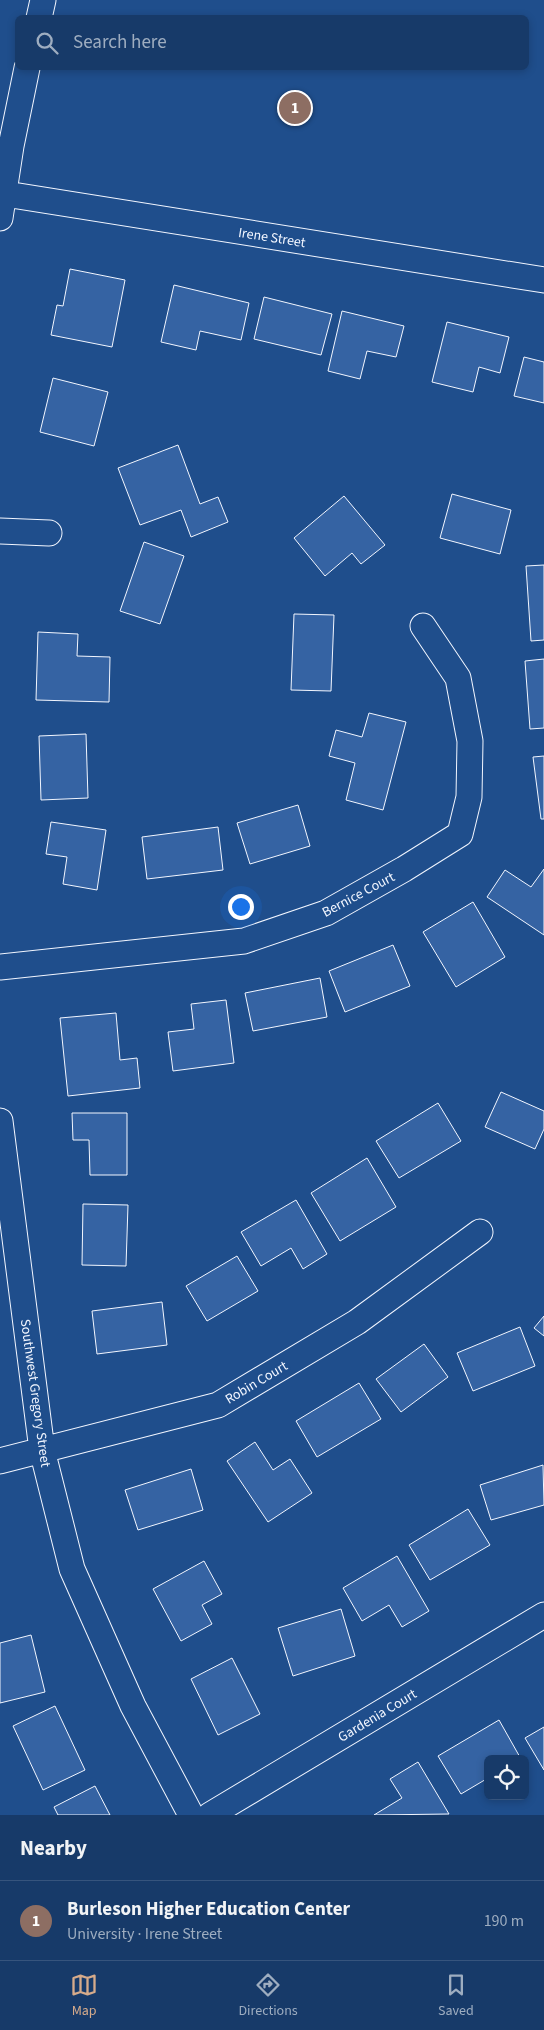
<!DOCTYPE html>
<meta charset="utf-8">
<style>
:root{--surface:#173a69;--page:#20416f;--text:#f1f3f6;--muted:#9eadc0;--line:#36547d;--accent:#d6ab8b}
body{margin:0;font-family:"Source Sans 3",sans-serif;background:var(--page);color:var(--text)}
.controls{position:absolute;right:15px;bottom:15px;display:grid;overflow:hidden;border-radius:8px;box-shadow:0 2px 8px #0003}
.controls button{width:45px;height:45px;display:grid;place-items:center;padding:0;border:0;border-bottom:1px solid var(--line);background:var(--surface);color:var(--text);font:25px sans-serif}
.you{position:absolute;left:240px;top:906px;width:18px;height:18px;margin:-12px;border:4px solid #fff;border-radius:50%;background:#1a73e8;box-shadow:0 0 0 8px #1a73e833}
.badge{display:grid;place-items:center;width:32px;height:32px;border-radius:50%;background:var(--accent);color:#fff;font-size:16px;font-weight:700}
.pin{position:absolute;translate:-50% -50%;border:2px solid #fff;box-shadow:0 1px 5px #0006}
.list{margin:0;padding:0;list-style:none}
h2{display:flex;justify-content:space-between;align-items:center;height:65px;margin:0;padding:0 20px;font-size:21px}
h2 small{font-size:16px;font-weight:400;color:var(--muted)}
.list li{display:grid;grid-template-columns:32px 1fr auto;gap:15px;align-items:center;box-sizing:border-box;height:80px;padding:0 20px;border-top:1px solid var(--line)}
.list b{display:block;font-size:19px;white-space:nowrap}
.list p{margin:0;font-size:16px;white-space:nowrap;color:var(--muted)}
.list em{font-size:16px;font-style:normal;color:var(--muted)}
.icon{flex:none;width:28px;height:28px;fill:none;stroke:currentColor;stroke-width:2;stroke-linecap:round;stroke-linejoin:round}
.map{position:relative;flex:none;width:544px;height:1815px;overflow:hidden}
.search{position:absolute;background:var(--surface);box-shadow:0 2px 8px #0003;left:15px;right:15px;top:15px;height:55px;display:flex;align-items:center;gap:12px;box-sizing:border-box;padding:0 18px;border-radius:8px;color:var(--muted);font-size:19px}
.sheet{height:145px;background:var(--surface)}
nav{display:flex;justify-content:space-around;align-items:center;box-sizing:border-box;height:70px;border-top:1px solid var(--line);background:var(--surface);font-size:14px;color:var(--muted)}
nav a{display:grid;justify-items:center;gap:2px}
nav .on{color:var(--accent)}
.map>svg:first-child{display:block}
.building{fill:#3563a3;stroke:#f2f6ff}
.lines{fill:none;stroke-linecap:round;stroke-linejoin:round}
.street-casing{stroke:#f2f6ff;stroke-width:27}
.street{stroke:#1f4e8c;stroke-width:25}
.labels{text-anchor:middle;stroke-width:4;stroke-linejoin:round;paint-order:stroke}
.street-label{font-size:14px;fill:#f2f6ff;stroke:#1f4e8c}
</style>
<div class="map">
<svg width="544" height="1815" viewBox="0 0 544 1815">
<rect width="100%" height="100%" fill="#1f4e8c"/>
<path class="building" d="M 70,269 L 125,280 L 112,347 L 51,335 L 57,305 L 63,306 Z
M 174,285 L 249,303 L 241,340 L 200,331 L 196,350 L 161,342 Z
M 264,297 L 332,314 L 321,355 L 254,339 Z
M 342,311 L 404,326 L 396,357 L 367,351 L 360,379 L 328,371 Z
M 447,322 L 509,337 L 500,373 L 479,367 L 473,392 L 432,382 Z
M 524,357 L 544,362 L 544,403 L 514,396 Z
M 53,378 L 108,392 L 94,446 L 40,432 Z
M 178,445 L 200,504 L 218,497 L 228,522 L 191,537 L 181,510 L 140,525 L 118,468 Z
M 452,494 L 511,510 L 500,554 L 440,538 Z
M 344,496 L 385,545 L 361,564 L 352,553 L 325,576 L 294,538 Z
M 144,542 L 184,556 L 160,624 L 120,611 Z
M 544,565 L 544,640 L 531,641 L 526,566 Z
M 294,614 L 334,615 L 331,691 L 291,690 Z
M 38,632 L 78,634 L 77,656 L 110,657 L 109,702 L 36,700 Z
M 544,659 L 544,728 L 530,729 L 525,661 Z
M 369,713 L 406,722 L 383,810 L 346,800 L 355,763 L 329,756 L 336,730 L 362,737 Z
M 86,734 L 88,798 L 41,800 L 39,736 Z
M 544,756 L 544,819 L 541,819 L 533,757 Z
M 298,805 L 310,846 L 250,864 L 237,823 Z
M 51,822 L 106,830 L 97,890 L 63,884 L 67,857 L 46,854 Z
M 218,827 L 223,870 L 147,879 L 142,837 Z
M 544,869 L 544,935 L 487,897 L 505,870 L 531,887 Z
M 473,902 L 505,957 L 456,987 L 423,932 Z
M 393,945 L 410,986 L 345,1012 L 329,971 Z
M 320,978 L 327,1017 L 253,1031 L 245,993 Z
M 226,1000 L 234,1063 L 173,1071 L 168,1032 L 194,1029 L 191,1004 Z
M 116,1013 L 120,1060 L 137,1058 L 140,1088 L 68,1096 L 60,1018 Z
M 501,1092 L 544,1111 L 544,1129 L 535,1149 L 485,1127 Z
M 438,1103 L 461,1141 L 399,1178 L 376,1141 Z
M 72,1113 L 127,1113 L 127,1175 L 90,1175 L 89,1140 L 73,1140 Z
M 367,1158 L 396,1207 L 340,1241 L 311,1193 Z
M 296,1200 L 327,1254 L 303,1269 L 291,1248 L 261,1266 L 241,1232 Z
M 83,1204 L 128,1205 L 126,1266 L 82,1265 Z
M 237,1256 L 258,1291 L 207,1321 L 186,1286 Z
M 162,1302 L 167,1345 L 97,1354 L 92,1311 Z
M 544,1316 L 544,1336 L 534,1328 Z
M 520,1327 L 535,1366 L 473,1391 L 457,1353 Z
M 424,1344 L 448,1377 L 401,1412 L 376,1379 Z
M 359,1383 L 381,1419 L 317,1457 L 296,1421 Z
M 255,1442 L 273,1470 L 290,1459 L 312,1493 L 268,1522 L 227,1461 Z
M 543,1465 L 544,1505 L 491,1520 L 480,1485 Z
M 191,1469 L 203,1510 L 138,1530 L 125,1490 Z
M 468,1509 L 490,1545 L 430,1580 L 409,1545 Z
M 397,1556 L 429,1611 L 402,1627 L 389,1605 L 362,1621 L 343,1588 Z
M 204,1561 L 222,1594 L 202,1605 L 212,1624 L 181,1641 L 153,1589 Z
M 341,1609 L 355,1656 L 293,1676 L 278,1628 Z
M 31,1635 L 45,1692 L 0,1703 L 0,1643 Z
M 232,1658 L 260,1714 L 218,1735 L 191,1679 Z
M 55,1706 L 85,1770 L 43,1790 L 13,1726 Z
M 499,1720 L 521,1759 L 488,1759 L 488,1778 L 461,1794 L 438,1756 Z
M 544,1727 L 544,1770 L 525,1738 Z
M 418,1762 L 449,1814 L 374,1815 L 402,1798 L 390,1779 Z
M 95,1786 L 110,1815 L 58,1815 L 54,1807 Z"/>
<g class="lines">
<defs>
<path id="street" d="M 39,18 L 43,0
M 0,193 L 544,280
M 0,218 L 11,146 L 27,68
M 0,531 L 49,533
M 0,967 L 244,941 L 326,913 L 404,869 L 460,834 L 469,797 L 470,741 L 458,678 L 423,626
M 0,1121 L 42,1450 L 72,1569 L 133,1706 L 191,1815
M 0,1461 L 218,1405 L 357,1322 L 480,1232
M 210,1815 L 544,1615"/>
</defs>
<use href="#street" class="street-casing"/>
<use href="#street" class="street"/>
</g>
<g class="labels">
<g class="street-label">
<text transform="translate(272 237) rotate(9)" y="5">Irene Street</text>
<text transform="translate(358 894) rotate(-28)" y="5">Bernice Court</text>
<text transform="translate(256 1382) rotate(-31)" y="5">Robin Court</text>
<text transform="translate(36 1393) rotate(82)" y="5">Southwest Gregory Street</text>
<text transform="translate(377 1715) rotate(-31)" y="5">Gardenia Court</text>
</g>
</g>
</svg>
<div class="controls">
<button><svg class="icon" aria-label="locate" viewBox="0 0 24 24"><circle cx="12" cy="12" r="6"/><path d="M12 2v4M12 18v4M2 12h4M18 12h4"/></svg></button>
</div>
<div class="you"></div>
<div class="pin badge" style="left:295px;top:108px;background:#8d6e63">1</div>
<div class="search"><svg class="icon" aria-label="search" viewBox="0 0 24 24"><circle cx="10" cy="10" r="6"/><path d="M15 15l6 6"/></svg>Search here</div>
</div>
<section class="sheet">
<h2>Nearby<small></small></h2>
<ul class="list">
<li><span class="badge" style="background:#8d6e63">1</span><div><b>Burleson Higher Education Center</b><p>University · Irene Street</p></div><em>190 m</em></li>
</ul>
</section>
<nav>
<a class="on"><svg class="icon" aria-label="map" viewBox="0 0 24 24"><path d="M3 6l6-2 6 2 6-2v14l-6 2-6-2-6 2zM9 4v14M15 6v14"/></svg>Map</a>
<a><svg class="icon" aria-label="directions" viewBox="0 0 24 24"><path d="M12 3l9 9-9 9-9-9zM9 14v-3h6M13 9l2 2-2 2"/></svg>Directions</a>
<a><svg class="icon" aria-label="saved" viewBox="0 0 24 24"><path d="M7 4h10v16l-5-4-5 4z"/></svg>Saved</a>
</nav>
